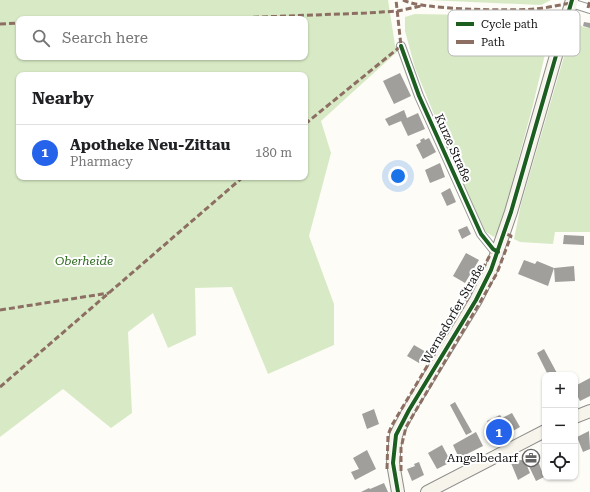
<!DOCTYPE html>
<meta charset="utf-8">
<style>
:root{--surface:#fff;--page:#f2f2f2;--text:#202124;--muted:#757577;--line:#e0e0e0;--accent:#2563eb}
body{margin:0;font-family:"Roboto Serif",serif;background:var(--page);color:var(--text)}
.controls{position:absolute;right:12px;bottom:12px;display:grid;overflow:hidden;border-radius:8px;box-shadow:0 1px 3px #0004}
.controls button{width:36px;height:36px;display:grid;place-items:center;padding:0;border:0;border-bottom:1px solid var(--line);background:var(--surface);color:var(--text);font:20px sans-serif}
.you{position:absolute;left:398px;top:176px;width:14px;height:14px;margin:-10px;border:3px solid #fff;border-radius:50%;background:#1a73e8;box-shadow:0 0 0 6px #1a73e833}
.badge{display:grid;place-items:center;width:26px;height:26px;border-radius:50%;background:var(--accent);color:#fff;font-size:13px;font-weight:700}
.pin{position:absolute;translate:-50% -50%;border:2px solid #fff;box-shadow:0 1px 4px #0006}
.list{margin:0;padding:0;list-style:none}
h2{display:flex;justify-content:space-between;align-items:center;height:52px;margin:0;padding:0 16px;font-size:17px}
h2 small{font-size:13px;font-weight:400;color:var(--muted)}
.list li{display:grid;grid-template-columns:26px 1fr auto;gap:12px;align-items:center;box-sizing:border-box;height:56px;padding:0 16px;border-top:1px solid var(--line)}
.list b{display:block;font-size:15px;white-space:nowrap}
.list p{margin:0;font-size:13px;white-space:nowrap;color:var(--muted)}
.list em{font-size:13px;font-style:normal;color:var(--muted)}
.icon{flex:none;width:22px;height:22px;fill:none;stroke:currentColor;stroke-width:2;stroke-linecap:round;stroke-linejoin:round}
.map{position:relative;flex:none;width:590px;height:492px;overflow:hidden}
.search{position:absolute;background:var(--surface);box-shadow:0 1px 3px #0004;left:16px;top:16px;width:292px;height:44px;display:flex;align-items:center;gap:10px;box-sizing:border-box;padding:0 14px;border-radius:8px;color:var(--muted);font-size:15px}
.panel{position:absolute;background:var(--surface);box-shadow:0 1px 3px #0004;left:16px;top:72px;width:292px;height:108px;border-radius:8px}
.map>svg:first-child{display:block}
.forest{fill:#d8eac5;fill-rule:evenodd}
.building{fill:#a19f9c}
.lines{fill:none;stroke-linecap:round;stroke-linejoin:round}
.minor-casing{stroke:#979795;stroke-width:10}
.secondary-casing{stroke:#8e8d8b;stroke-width:14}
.minor{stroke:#fffffe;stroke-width:8}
.secondary{stroke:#f6f4eb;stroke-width:12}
.quiet{stroke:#8d6e63;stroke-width:3;stroke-dasharray:6 3;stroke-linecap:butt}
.cycleway-casing{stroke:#fff;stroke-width:6}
.cycleway{stroke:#1b5e20;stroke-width:4}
.labels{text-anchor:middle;stroke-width:4;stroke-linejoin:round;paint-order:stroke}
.street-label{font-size:12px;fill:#111;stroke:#fff}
.park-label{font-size:12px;font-style:italic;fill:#2f6b1f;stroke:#fff}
.poi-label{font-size:12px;fill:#111;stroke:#fff;text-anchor:end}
.key{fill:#fff;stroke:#b8b8b8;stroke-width:1}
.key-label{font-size:11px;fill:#111}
</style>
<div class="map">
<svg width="590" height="492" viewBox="0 0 590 492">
<rect width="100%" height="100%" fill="#fdfcf7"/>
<path class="forest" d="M 0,0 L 388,0 L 395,45 L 398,51 L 321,121 L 331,153 L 309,236 L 334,304 L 334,345 L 268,374 L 232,287 L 195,288 L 196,335 L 168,348 L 153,313 L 128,332 L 132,413 L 111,428 L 63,389 L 0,437 ZM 19,19 L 305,19 L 305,57 L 19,57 ZM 19,75 L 305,75 L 305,177 L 19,177 Z
M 427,0 L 551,0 L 541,5 Z
M 415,14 L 527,16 L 550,15 L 552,25 L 533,105 L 500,228 L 494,237 L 481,229 L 415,68 L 405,31 L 405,17 Z
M 577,22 L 583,27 L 590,28 L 590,232 L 555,232 L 553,244 L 520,242 L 514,239 L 521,204 L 572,29 Z"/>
<path class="building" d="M 584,22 L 590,23 L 590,28 L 583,26 Z
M 400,73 L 411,96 L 394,104 L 383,81 Z
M 404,110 L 407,118 L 418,113 L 425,129 L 408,136 L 401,121 L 389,126 L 385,119 Z
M 424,138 L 425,140 L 429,138 L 436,152 L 423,159 L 416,145 L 421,142 L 420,140 Z
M 440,163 L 445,177 L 430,183 L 425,170 Z
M 450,188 L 456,202 L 447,206 L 441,193 Z
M 467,226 L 471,234 L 462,239 L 458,230 Z
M 564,235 L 584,236 L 584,245 L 563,244 Z
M 466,253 L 479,260 L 465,283 L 453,276 Z
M 524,260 L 535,264 L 537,261 L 554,268 L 574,266 L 575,281 L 555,282 L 554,268 L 548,286 L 518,274 Z
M 414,345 L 426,352 L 419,363 L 407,356 Z
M 544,349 L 558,375 L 548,375 L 537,353 Z
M 590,378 L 590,396 L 580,401 L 575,391 L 575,386 Z
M 455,402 L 472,432 L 466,435 L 450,405 Z
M 374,409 L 379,424 L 367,429 L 362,414 Z
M 512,413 L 520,427 L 497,440 L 487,421 L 500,415 L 502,418 Z
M 589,431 L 590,449 L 583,452 L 577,437 Z
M 476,432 L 483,446 L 459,458 L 453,445 Z
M 442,445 L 451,462 L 437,469 L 428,453 Z
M 367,450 L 376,469 L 355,480 L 351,472 L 359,469 L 353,458 Z
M 535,453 L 544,477 L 536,481 L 525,458 Z
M 524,459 L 530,473 L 518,480 L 511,463 Z
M 419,462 L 424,475 L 412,481 L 407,469 L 415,466 L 414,464 Z
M 384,483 L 388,492 L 361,492 L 369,488 L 370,489 Z"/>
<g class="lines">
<defs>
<path id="minor" d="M 571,3 L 590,9
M 401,46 L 419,96 L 481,234 L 493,249 L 498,252"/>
<path id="secondary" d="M 575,417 L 590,411
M 398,492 L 393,463 L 396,435 L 409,410 L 476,300 L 491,270 L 511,212 L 572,0
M 427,492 L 545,431"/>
</defs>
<use href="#minor" class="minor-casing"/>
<use href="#secondary" class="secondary-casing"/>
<use href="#minor" class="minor"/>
<use href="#secondary" class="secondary"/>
<path class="quiet" d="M 403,0 C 422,10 510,11 535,9 C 547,8 559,5 571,3
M 588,8 L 590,0
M 208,19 L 366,13 L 398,11 L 421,6
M 0,24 L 19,23
M 305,124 L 401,46 L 396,0
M 0,310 L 109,293
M 0,387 L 243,177
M 387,469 L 388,435 L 392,425 L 469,296 L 491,253
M 401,471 L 401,448 L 406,427 L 489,287 L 497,273 L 511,236 L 504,233"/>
<defs>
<path id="cycleway" d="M 401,46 L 419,96 L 481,234 L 493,249 L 498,252
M 398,492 L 393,463 L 396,435 L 409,410 L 476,300 L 491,270 L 511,212 L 572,0"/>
</defs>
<use href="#cycleway" class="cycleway-casing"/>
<use href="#cycleway" class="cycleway"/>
</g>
<defs>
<symbol id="office-ring" viewBox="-11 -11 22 22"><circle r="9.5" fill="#fff" stroke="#646362" stroke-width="1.5"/><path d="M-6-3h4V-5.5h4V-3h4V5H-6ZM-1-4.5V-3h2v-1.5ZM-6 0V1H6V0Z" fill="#646362"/></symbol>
</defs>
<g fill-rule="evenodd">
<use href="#office-ring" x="521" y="448" width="20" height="20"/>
</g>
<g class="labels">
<g class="street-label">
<text transform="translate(453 148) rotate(66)" y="4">Kurze Straße</text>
<text transform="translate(453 314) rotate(-60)" y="4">Wernsdorfer Straße</text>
</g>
<g class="park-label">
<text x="84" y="265">Oberheide</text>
</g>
<g class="poi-label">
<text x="518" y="462">Angelbedarf</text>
</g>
</g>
<rect x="448" y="10" width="132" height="46" rx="6" class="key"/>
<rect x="456" y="22" width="18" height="4" fill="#1b5e20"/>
<rect x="456" y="40" width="18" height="4" fill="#8d6e63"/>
<g class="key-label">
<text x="481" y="28">Cycle path</text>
<text x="481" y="46">Path</text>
</g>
</svg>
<div class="controls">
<button>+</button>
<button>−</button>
<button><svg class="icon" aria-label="locate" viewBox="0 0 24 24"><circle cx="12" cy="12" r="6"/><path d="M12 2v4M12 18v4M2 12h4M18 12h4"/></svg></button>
</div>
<div class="you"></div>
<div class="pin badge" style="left:499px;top:432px">1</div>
<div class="search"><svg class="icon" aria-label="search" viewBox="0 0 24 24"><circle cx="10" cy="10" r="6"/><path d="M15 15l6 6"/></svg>Search here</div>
<section class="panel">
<h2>Nearby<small></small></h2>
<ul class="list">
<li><span class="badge">1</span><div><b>Apotheke Neu-Zittau</b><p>Pharmacy</p></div><em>180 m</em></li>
</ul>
</section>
</div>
